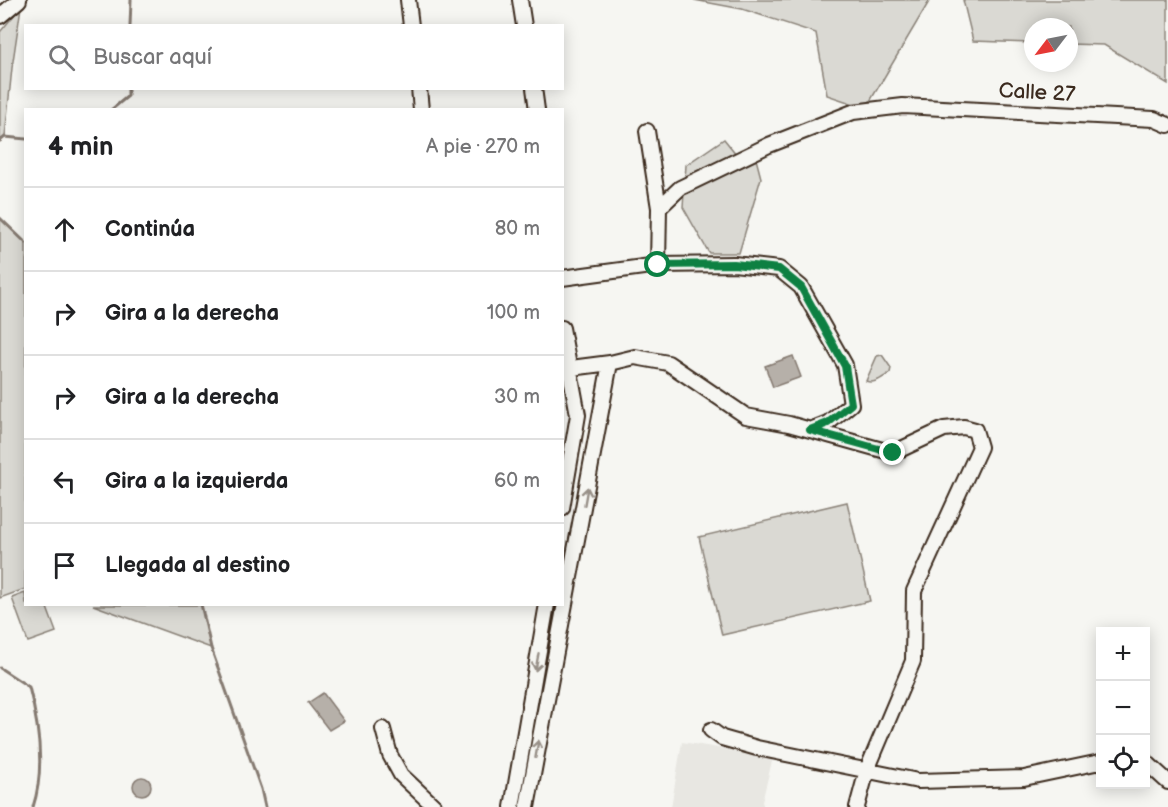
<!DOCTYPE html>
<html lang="es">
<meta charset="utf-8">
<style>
:root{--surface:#fff;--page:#f2f2f2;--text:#202124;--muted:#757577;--line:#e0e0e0}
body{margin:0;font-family:"Balsamiq Sans",sans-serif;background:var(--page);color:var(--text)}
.controls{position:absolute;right:18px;bottom:18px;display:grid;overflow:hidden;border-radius:0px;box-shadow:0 3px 15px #0003}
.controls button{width:54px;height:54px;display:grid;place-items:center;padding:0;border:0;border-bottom:2px solid var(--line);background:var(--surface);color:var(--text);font:30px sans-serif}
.compass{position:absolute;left:1024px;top:18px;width:54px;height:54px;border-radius:50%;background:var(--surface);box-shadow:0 3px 15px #0003;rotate:238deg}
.stop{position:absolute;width:18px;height:18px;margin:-14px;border:4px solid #0b8043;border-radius:50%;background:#fff}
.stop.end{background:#0b8043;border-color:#fff;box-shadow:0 2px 6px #0008}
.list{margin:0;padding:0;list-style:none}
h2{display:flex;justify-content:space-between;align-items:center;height:78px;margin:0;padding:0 24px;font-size:26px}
h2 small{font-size:20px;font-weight:400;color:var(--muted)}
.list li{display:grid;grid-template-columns:39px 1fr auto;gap:18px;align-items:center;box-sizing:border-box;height:84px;padding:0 24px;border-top:2px solid var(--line)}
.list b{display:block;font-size:22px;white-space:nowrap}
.list em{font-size:20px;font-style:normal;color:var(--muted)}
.icon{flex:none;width:33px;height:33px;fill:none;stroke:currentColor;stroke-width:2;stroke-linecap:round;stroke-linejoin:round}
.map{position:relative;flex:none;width:1168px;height:807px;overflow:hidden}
.search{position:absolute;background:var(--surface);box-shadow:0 3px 15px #0003;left:24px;top:24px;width:540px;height:66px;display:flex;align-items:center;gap:15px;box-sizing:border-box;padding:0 21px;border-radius:0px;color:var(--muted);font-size:22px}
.panel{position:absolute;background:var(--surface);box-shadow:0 3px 15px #0003;left:24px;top:108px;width:540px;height:498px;border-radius:0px}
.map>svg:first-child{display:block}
.built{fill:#e8e7e2}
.green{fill:#dad9d3;stroke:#8a8278;stroke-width:1.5}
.water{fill:#b6b0a9;stroke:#857a71;stroke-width:1.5}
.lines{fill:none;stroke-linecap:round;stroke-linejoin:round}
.stream{stroke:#857a71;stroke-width:3}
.minor-casing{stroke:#3b2a1e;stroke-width:18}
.minor{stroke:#f6f6f2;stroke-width:14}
.oneway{stroke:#989088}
.route{stroke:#0b8043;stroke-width:8}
.labels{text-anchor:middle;stroke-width:4.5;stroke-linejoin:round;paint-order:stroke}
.street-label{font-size:21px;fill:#3b2a1e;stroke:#f6f6f2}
</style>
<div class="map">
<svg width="1168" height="807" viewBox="0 0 1168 807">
<rect width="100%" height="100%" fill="#f6f6f2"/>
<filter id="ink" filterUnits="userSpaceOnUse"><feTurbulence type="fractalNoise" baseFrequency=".0167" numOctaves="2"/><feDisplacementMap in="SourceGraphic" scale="12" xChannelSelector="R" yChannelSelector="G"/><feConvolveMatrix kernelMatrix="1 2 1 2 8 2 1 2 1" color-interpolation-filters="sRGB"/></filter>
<g filter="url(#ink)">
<path class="built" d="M 682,742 L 773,757 L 762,802 L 764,807 L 671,807 Z"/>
<path class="green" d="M 694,0 L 930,0 L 866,108 L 827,95 L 816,33 L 742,9 Z
M 963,0 L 1168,0 L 1168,84 L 1104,45 L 1069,44 L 1069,27 L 1033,27 L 1033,43 L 973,41 Z
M 21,7 L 12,68 L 5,137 L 0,141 L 0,32 Z
M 724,139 L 741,160 L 755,155 L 761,178 L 739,253 L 709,253 L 683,207 L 686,165 Z
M 0,218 L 26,243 L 25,589 L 0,598 Z
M 882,355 L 891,368 L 890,373 C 883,377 874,385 866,381 L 877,356 Z
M 847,502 L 870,601 L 722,635 L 699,537 Z
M 25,593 L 26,604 L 46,605 L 56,632 L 28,642 L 12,598 Z
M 93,605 L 201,605 L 211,648 Z"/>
<path class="water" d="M 793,356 L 801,377 L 773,387 L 765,366 Z
M 323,693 L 344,721 L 329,730 L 308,703 Z
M133 786a9 9 0 1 1 18 0a9 9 0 1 1-18 0Z"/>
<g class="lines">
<path class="stream" d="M 130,26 L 131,0
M 111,110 L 128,96 L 128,88
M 0,141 L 5,137 L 26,139
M 0,218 L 26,243
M 201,604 L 211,648 L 261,789 L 265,807
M 0,668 L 29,687 C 39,725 45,770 33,807"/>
<defs>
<path id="minor" d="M 408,0 L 411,26
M 520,0 L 524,26
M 0,16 L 19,0
M 419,88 L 421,110
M 534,88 L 537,110
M 647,131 L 659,208 L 658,265
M 659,208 L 680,188 L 769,145 L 853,112 L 903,106 L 1154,119 L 1168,125
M 562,278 L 658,265 L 734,264 L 779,269 L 801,287 L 845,365 L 851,404 L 828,423 L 810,430
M 562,328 L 578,415 L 562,508
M 571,368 L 610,363 L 635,357 L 668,363 L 746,416 L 789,424 L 893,453 L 944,429 L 964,427 L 975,430 L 980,447 L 914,591 L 913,661 L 867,770 L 857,807
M 383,729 L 390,755 L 401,775 L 435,807
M 711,730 L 722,738 L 757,748 L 918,781 L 1024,778 L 1100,762
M 1146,762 L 1168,782
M 512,807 L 547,604
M 527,807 L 610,363"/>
</defs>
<use href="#minor" class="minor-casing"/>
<use href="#minor" class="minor"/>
</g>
<defs><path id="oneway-shaft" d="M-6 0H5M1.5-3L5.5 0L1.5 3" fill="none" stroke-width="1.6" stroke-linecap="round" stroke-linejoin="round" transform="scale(1.5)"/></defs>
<g class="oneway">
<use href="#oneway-shaft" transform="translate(586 496) rotate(-80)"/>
<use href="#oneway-shaft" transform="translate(537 662) rotate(100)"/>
<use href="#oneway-shaft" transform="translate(537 749) rotate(-80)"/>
</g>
</g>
<g class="lines" filter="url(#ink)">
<path class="route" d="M 658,265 L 734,264 L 779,269 L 801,287 L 845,366 L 851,404 L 828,423 L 810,430 L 893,453"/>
</g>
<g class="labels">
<g class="street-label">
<text transform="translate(1037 92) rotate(3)" y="7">Calle 27</text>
</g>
</g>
</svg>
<div class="controls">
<button>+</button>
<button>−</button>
<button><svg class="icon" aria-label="locate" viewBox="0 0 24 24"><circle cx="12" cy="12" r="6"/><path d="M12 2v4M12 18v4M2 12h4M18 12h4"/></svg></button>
</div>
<svg class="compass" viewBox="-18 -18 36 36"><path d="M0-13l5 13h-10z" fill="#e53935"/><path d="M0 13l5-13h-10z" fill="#757577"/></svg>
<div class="stop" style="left:658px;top:265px"></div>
<div class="stop end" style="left:893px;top:453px"></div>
<div class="search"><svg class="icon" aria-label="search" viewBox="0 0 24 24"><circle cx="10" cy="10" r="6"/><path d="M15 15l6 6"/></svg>Buscar aquí</div>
<section class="panel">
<h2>4 min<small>A pie · 270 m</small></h2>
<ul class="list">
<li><svg class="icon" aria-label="ahead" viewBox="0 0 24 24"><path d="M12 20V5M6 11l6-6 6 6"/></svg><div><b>Continúa</b></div><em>80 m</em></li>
<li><svg class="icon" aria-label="right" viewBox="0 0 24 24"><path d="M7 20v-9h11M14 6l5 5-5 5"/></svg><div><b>Gira a la derecha</b></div><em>100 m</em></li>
<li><svg class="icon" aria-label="right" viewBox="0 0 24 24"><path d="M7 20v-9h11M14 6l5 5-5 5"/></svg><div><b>Gira a la derecha</b></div><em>30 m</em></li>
<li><svg class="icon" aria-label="left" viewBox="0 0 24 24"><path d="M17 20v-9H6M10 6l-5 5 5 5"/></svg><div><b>Gira a la izquierda</b></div><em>60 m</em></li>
<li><svg class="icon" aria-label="arrive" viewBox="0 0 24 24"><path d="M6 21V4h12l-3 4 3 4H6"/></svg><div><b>Llegada al destino</b></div></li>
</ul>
</section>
</div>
